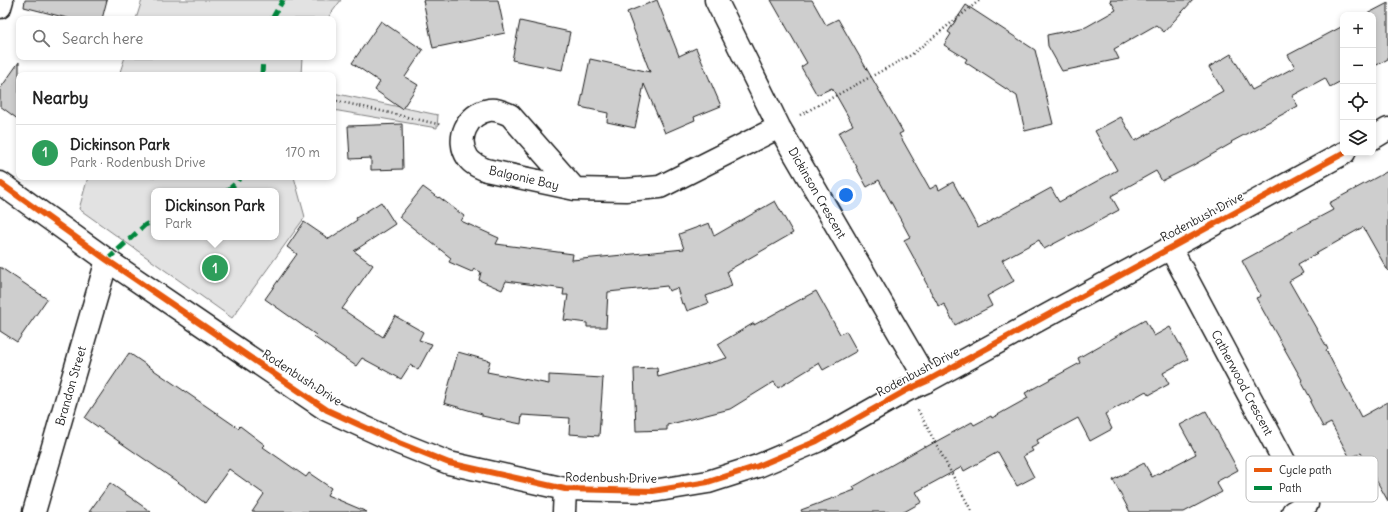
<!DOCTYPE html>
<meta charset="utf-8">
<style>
:root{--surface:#fff;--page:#f6f6f6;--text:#222;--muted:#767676;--line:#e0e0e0;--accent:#1c1c1c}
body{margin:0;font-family:Delius,sans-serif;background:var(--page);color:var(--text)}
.controls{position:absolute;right:12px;top:12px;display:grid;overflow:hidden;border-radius:8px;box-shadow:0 2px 6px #0003}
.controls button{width:36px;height:36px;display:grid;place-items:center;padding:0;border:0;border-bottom:1px solid var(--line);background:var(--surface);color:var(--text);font:20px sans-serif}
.you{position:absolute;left:846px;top:195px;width:14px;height:14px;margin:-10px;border:3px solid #fff;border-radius:50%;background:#1a73e8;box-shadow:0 0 0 6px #1a73e833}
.badge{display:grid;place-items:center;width:26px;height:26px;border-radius:50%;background:var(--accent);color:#fff;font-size:13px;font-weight:700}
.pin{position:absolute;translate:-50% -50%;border:2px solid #fff;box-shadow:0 1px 4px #0006}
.popup{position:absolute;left:151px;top:188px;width:128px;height:52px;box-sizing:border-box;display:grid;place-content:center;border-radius:8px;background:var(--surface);filter:drop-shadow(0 1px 3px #0005);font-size:13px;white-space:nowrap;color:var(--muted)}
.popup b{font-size:15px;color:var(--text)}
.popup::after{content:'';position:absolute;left:50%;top:100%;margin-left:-8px;border:8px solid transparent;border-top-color:var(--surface)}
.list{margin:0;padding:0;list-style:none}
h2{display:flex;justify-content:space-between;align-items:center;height:52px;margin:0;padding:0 16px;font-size:17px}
h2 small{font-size:13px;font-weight:400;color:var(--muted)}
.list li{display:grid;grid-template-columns:26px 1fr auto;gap:12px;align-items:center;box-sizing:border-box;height:56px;padding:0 16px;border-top:1px solid var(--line)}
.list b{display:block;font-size:15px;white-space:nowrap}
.list p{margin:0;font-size:13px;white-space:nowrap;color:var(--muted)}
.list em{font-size:13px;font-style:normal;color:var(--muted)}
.icon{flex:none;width:22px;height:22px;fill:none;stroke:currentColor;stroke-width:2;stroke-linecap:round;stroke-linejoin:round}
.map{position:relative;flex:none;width:1388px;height:512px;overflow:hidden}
.search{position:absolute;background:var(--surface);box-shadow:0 2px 6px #0003;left:16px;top:16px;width:320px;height:44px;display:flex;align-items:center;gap:10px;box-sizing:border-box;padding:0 14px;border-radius:8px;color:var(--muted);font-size:15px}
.panel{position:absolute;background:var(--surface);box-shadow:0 2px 6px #0003;left:16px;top:72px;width:320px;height:108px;border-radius:8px}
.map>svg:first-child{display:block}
.green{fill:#e2e2e2;stroke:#7f7f7f;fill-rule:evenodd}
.building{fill:#cecece;stroke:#1c1c1c}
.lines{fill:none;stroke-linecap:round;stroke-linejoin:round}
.street-casing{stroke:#1c1c1c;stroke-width:25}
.secondary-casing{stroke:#1c1c1c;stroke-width:25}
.path{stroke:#1c1c1c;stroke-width:2.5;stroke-dasharray:1 3;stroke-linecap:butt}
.street{stroke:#fff;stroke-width:22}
.secondary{stroke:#fff;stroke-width:22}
.quiet{stroke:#00873e;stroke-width:5;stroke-dasharray:10 5;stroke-linecap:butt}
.cycleway-casing{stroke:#fff;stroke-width:8}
.cycleway{stroke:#e8590c;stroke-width:6}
.labels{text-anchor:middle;stroke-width:3.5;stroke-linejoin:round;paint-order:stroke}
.street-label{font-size:12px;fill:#1c1c1c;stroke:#fff}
.key{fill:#fff;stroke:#bbb;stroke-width:1}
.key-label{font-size:11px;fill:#1c1c1c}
</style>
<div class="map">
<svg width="1388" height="512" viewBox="0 0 1388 512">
<rect width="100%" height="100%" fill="#fff"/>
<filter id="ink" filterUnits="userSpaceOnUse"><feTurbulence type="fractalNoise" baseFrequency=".025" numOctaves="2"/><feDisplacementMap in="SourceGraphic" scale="8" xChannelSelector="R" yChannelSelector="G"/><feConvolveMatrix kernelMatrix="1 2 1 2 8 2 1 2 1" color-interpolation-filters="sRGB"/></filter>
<g filter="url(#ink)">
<path class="green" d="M 142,0 L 341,0 L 327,19 L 136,19 Z
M 125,57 L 302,57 L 301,75 L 119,75 Z
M 333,93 L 438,115 L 437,128 L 333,110 Z
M 88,177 L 294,177 L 305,217 L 232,318 L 79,209 ZM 154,191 L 276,191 L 276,237 L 154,237 Z"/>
<path class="building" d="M 25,0 L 107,0 L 102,19 L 71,19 L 24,7 Z
M 423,0 L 498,0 L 505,33 L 433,48 Z
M 657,0 L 679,56 L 696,48 L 721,106 L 694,117 L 695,120 L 665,133 L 644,84 L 635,128 L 607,122 L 608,113 L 580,107 L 590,59 L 650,72 L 627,12 Z
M 771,0 L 812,0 L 826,25 L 838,19 L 903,132 L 899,134 L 930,189 L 937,185 L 939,190 L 953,182 L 978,228 L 1051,188 L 1059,202 L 1117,170 L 1095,131 L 1121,117 L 1135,141 L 1170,122 L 1169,121 L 1223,91 L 1209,67 L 1231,54 L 1252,90 L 1295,67 L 1288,55 L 1343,26 L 1343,80 L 1330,87 L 1325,78 L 1292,96 L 1298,106 L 1231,142 L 1232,143 L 1192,166 L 1162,181 L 1156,171 L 1111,196 L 1119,210 L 1078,232 L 1078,231 L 1044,249 L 1039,240 L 1002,260 L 1014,281 L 987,296 L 992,306 L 955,325 L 944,304 L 939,307 L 924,279 L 925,278 L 904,240 L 910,237 L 879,180 L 867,187 L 856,167 L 857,167 L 838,133 L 853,125 L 832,88 L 817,95 L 801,67 L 807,63 Z
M 1110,0 L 1193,0 L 1164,32 L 1156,25 L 1114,49 L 1119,59 L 1062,71 L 1048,46 L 1047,35 L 1086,27 L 1116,10 Z
M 1388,3 L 1388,59 L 1373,67 L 1373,15 L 1365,15 Z
M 966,5 L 1035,50 L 1053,124 L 1025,131 L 1017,96 L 965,62 L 967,59 L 944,45 L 951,34 L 948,32 Z
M 381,21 L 423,50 L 405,77 L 418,85 L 402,109 L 375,90 L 380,82 L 352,63 Z
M 520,21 L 570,32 L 562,70 L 512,60 Z
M 19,62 L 19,120 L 0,106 L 0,89 Z
M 402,124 L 403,169 L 371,170 L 371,158 L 350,159 L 348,126 Z
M 1388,171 L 1388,271 L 1363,227 L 1298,264 L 1303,273 L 1289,281 L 1328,349 L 1326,350 L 1361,417 L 1388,402 L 1388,501 L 1361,453 L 1350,458 L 1331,423 L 1323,427 L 1310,402 L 1312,401 L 1301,381 L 1302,380 L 1256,298 L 1261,296 L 1242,261 L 1284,238 L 1284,236 L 1333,210 L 1329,203 Z
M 423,187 L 438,198 L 439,197 L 464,216 L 461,221 L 499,238 L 496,244 L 573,254 L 572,260 L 684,249 L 679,234 L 709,223 L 714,236 L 775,201 L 793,233 L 727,271 L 732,286 L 706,296 L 709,303 L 687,311 L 684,303 L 682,304 L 677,288 L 669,291 L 667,286 L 608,292 L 606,327 L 587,327 L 587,323 L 564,320 L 568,295 L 563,295 L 564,289 L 506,281 L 502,290 L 479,280 L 481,272 L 474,269 L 472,272 L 449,262 L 451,258 L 399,217 Z
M 381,202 L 395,224 L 354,251 L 373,265 L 342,309 L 383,337 L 395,316 L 423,332 L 419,340 L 432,344 L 418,370 L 410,365 L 401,379 L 362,358 L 356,366 L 314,337 L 316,335 L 265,299 L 297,254 L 287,247 L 304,222 L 329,239 L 357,220 L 356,218 Z
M 0,267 L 47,299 L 17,342 L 0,331 Z
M 816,291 L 840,334 L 846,331 L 857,351 L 823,370 L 819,363 L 778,388 L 774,382 L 730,409 L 667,425 L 667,430 L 636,431 L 634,369 L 657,368 L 658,377 L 727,358 L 718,344 L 754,323 L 754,325 Z
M 1145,320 L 1154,336 L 1170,327 L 1188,359 L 1163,373 L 1169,384 L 1149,395 L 1146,391 L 1105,414 L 1112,429 L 1090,441 L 1078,418 L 1037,440 L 1039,444 L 1031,448 L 1033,451 L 1023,456 L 1034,477 L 1017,486 L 998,452 L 964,471 L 962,467 L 916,492 L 922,502 L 904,512 L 802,512 L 801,510 L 855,490 L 853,487 L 925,446 L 926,447 L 972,422 L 974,425 L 991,416 L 992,418 L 1028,398 L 1025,393 L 1080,363 L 1078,358 Z
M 458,352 L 490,361 L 487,372 L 549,384 L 549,375 L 603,378 L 599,436 L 569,434 L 570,418 L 522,415 L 521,424 L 482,416 L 482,414 L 444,403 Z
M 129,353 L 238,428 L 240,426 L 265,445 L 263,447 L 306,477 L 309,473 L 331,488 L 327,495 L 367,512 L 252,512 L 264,494 L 229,469 L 205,503 L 185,488 L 185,487 L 85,418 Z
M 1206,411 L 1238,470 L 1216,482 L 1222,492 L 1184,512 L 1130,512 L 1113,480 L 1144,463 L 1152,477 L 1196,454 L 1180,425 Z
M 110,483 L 151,512 L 89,512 Z"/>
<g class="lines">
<defs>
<path id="street" d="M 716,0 L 779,127 L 927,381
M 0,7 L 2,0
M 575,189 L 510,115 C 503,112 497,109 489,110 C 467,114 455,139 468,158 C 472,164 479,167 486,170 L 575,189 L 626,190 L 660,187 L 779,127
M 1170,247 L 1307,504 L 1293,512
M 34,512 L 107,260
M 564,512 L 565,489"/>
<path id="secondary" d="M 1373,138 L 1388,129
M 0,183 L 107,260 L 327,410 L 399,443 L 449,463 L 565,489 L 653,491 L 708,482 L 758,466 L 817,441 L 907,390 L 927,381 L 1344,153"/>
</defs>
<use href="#street" class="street-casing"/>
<use href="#secondary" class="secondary-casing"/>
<path class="path" d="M 333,100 L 442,125
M 800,115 L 911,55 L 980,0
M 918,410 L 972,512"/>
<use href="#street" class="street"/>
<use href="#secondary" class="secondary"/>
<path class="quiet" d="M 272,19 L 283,0
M 262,75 L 263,57
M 227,191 L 237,182 L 240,177
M 107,260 L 145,225 L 154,221"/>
<defs>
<path id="cycleway" d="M 0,183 L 107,260 L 327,410 L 399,443 L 449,463 L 565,489 L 653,491 L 708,482 L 758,466 L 817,441 L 907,390 L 927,381 L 1344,153"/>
</defs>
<use href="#cycleway" class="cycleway-casing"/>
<use href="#cycleway" class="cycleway"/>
</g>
</g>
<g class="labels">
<g class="street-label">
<text transform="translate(524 178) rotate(13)" y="4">Balgonie Bay</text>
<text transform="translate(817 193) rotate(60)" y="4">Dickinson Crescent</text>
<text transform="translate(1202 217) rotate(-28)" y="4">Rodenbush Drive</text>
<text transform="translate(918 372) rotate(-28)" y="4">Rodenbush Drive</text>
<text transform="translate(302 378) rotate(33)" y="4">Rodenbush Drive</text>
<text transform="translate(1242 383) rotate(62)" y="4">Catherwood Crescent</text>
<text transform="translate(71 386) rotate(-74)" y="4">Brandon Street</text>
<text transform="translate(611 478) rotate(1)" y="4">Rodenbush Drive</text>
</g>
</g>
<rect x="1246" y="456" width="132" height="46" rx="6" class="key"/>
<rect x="1254" y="468" width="18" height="4" fill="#e8590c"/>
<rect x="1254" y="486" width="18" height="4" fill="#00873e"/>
<g class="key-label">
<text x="1279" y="474">Cycle path</text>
<text x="1279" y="492">Path</text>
</g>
</svg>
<div class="controls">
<button>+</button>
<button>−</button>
<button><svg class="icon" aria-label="locate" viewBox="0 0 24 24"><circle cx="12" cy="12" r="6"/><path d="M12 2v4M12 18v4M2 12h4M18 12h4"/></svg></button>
<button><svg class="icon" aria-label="layers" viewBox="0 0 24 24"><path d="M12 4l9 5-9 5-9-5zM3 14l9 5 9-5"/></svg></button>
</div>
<div class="you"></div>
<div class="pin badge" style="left:215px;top:268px;background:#2e9e5b">1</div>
<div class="popup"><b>Dickinson Park</b>Park</div>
<div class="search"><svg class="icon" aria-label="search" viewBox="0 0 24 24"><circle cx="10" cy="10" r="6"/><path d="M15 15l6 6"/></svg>Search here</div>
<section class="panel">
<h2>Nearby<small></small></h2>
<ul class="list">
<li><span class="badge" style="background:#2e9e5b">1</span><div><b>Dickinson Park</b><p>Park · Rodenbush Drive</p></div><em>170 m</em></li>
</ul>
</section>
</div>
